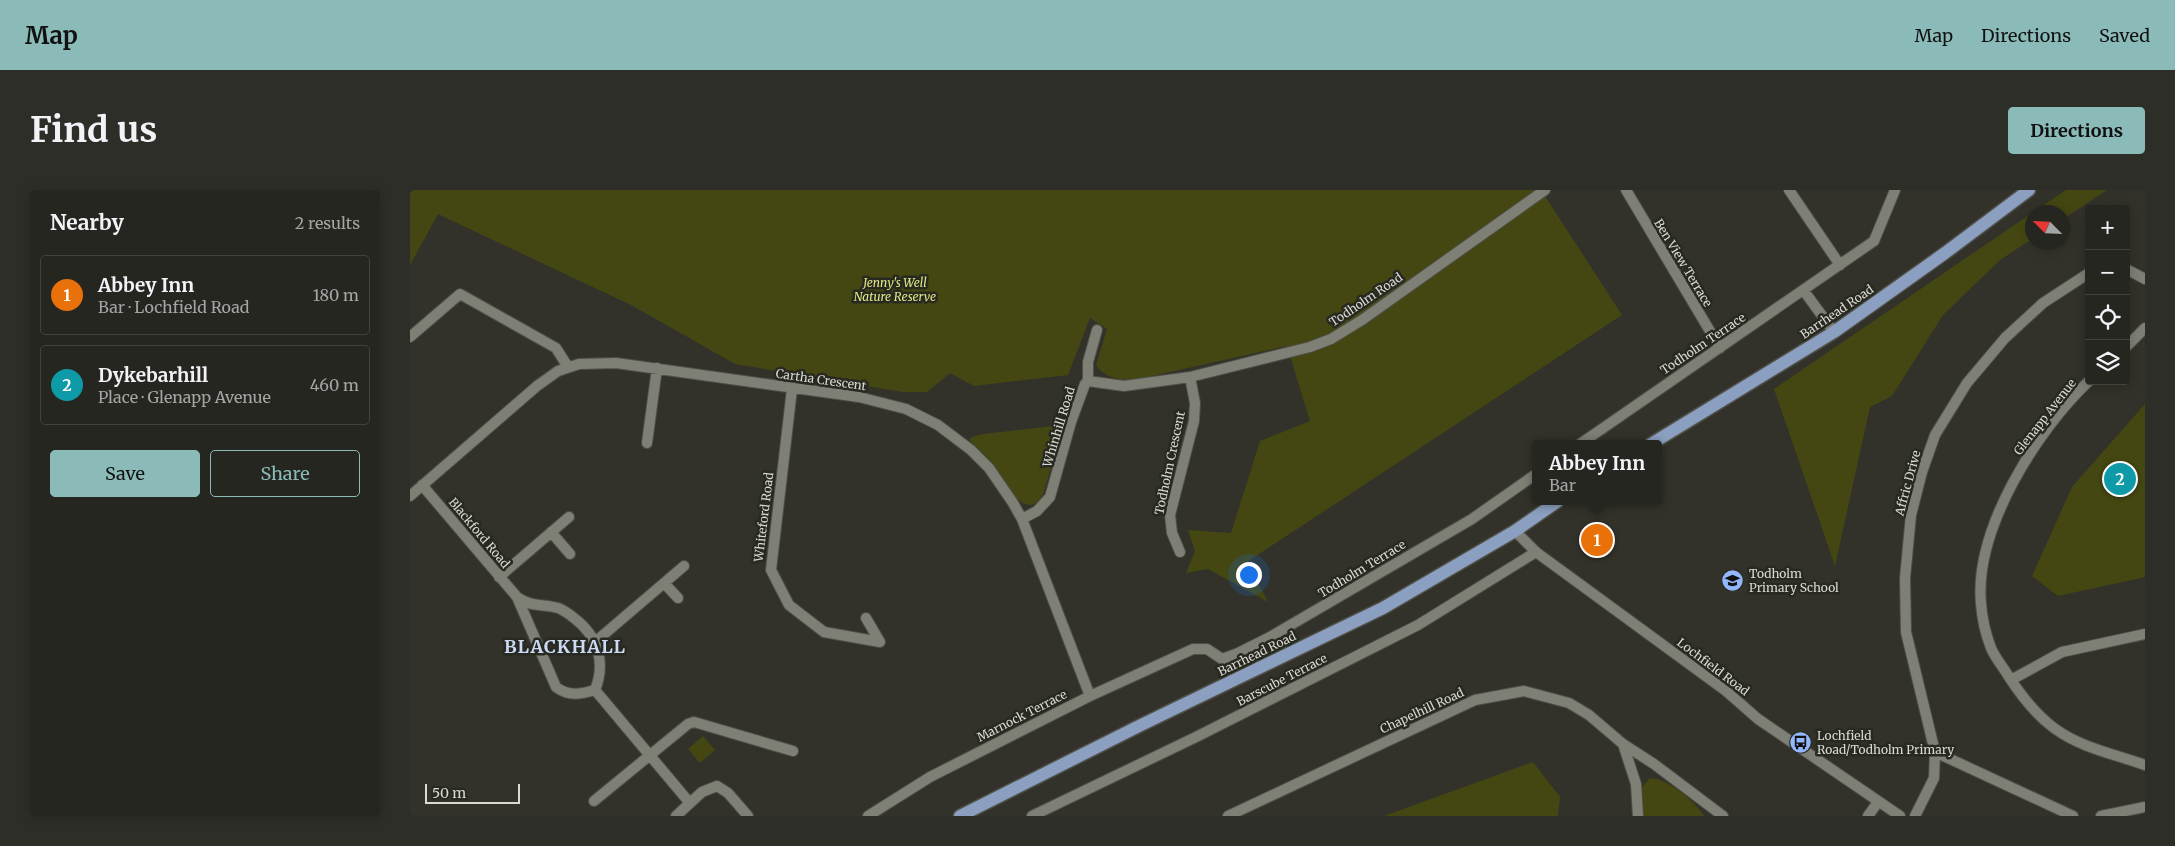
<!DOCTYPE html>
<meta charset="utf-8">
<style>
:root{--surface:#262620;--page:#2e2e29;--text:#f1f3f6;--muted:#a4a5a5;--line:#42433e;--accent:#8bbbb9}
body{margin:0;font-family:Merriweather,serif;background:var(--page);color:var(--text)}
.controls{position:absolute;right:15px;top:15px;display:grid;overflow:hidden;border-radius:5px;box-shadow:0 2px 12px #0003}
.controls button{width:45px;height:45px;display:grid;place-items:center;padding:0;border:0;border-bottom:1px solid var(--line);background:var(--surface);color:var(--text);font:25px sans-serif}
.compass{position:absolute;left:1615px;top:15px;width:45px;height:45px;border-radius:50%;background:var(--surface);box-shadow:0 2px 12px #0003;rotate:294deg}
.scale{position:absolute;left:15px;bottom:12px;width:95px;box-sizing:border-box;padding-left:5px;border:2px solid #dadad5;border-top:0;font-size:14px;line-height:18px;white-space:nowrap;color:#dadad5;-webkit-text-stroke:4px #282920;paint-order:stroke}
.you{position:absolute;left:838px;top:384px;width:18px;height:18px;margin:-12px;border:4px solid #fff;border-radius:50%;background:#1a73e8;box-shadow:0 0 0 8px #1a73e833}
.badge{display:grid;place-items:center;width:32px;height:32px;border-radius:50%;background:var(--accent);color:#fff;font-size:16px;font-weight:700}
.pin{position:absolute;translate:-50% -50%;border:2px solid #fff;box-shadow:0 1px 5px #0006}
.popup{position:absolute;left:1122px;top:250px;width:130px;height:65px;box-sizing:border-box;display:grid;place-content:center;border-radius:5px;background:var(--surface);filter:drop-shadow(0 1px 4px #0005);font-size:16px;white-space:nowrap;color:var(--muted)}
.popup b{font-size:19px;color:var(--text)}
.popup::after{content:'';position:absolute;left:50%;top:100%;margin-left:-10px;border:10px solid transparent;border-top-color:var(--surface)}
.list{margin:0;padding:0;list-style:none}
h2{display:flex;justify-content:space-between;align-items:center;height:65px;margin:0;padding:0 20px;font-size:21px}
h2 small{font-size:16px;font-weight:400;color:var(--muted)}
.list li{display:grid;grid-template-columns:32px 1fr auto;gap:15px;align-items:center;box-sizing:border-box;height:80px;margin:0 10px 10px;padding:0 10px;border:1px solid var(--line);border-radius:5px}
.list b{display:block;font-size:19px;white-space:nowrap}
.list p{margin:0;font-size:16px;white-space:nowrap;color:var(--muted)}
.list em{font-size:16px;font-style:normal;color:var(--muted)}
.actions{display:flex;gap:10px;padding:15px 20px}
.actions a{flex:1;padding:11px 0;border:1px solid var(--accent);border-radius:5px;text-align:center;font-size:18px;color:var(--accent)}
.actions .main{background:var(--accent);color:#111}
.icon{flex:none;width:28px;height:28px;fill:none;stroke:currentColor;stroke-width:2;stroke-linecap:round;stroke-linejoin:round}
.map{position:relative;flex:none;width:1735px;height:626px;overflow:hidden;border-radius:5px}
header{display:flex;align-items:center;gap:30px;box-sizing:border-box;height:70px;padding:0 25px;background:var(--accent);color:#111}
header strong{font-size:24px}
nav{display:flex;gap:28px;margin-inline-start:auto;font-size:18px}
.intro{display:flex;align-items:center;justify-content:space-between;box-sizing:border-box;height:120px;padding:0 30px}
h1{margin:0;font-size:35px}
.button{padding:12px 22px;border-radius:5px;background:var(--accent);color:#111;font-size:18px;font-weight:700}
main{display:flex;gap:30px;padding:0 30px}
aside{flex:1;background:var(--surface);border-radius:5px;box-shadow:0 2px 12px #0003}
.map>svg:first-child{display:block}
.green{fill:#454712}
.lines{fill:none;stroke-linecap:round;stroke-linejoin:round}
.minor-casing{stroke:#505049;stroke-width:12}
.tertiary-casing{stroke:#505049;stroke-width:12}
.primary-casing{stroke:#505049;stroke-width:15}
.minor{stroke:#7e7f75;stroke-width:10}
.tertiary{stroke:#7e7f75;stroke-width:10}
.primary{stroke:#8b9fc0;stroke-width:12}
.labels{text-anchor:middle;stroke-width:5;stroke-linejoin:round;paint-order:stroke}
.street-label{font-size:12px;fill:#dadad5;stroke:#282920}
.park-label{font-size:12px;font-style:italic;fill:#e2e783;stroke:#282920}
.poi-label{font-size:12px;fill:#dadad5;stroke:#282920;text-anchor:start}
.district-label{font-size:18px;font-weight:bold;letter-spacing:1px;fill:#ccdaf5;stroke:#282920}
</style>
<header>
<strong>Map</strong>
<nav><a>Map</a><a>Directions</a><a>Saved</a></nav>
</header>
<div class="intro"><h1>Find us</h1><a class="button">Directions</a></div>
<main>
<aside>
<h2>Nearby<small>2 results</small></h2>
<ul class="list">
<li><span class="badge" style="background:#e8710a">1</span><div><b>Abbey Inn</b><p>Bar · Lochfield Road</p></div><em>180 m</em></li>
<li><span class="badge" style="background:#0f9aa8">2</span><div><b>Dykebarhill</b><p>Place · Glenapp Avenue</p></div><em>460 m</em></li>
</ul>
<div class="actions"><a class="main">Save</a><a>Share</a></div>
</aside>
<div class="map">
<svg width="1735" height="626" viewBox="0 0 1735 626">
<rect width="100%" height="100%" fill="#32322a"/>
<path class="green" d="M 0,0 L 1131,0 L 1212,125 L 837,372 L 858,412 L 798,379 L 776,383 L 785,361 L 778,340 L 821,343 L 850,251 L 900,231 L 877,156 L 724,190 C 709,190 695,188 686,175 L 697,139 L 680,128 L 658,185 L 564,196 L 540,183 L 517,202 L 493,202 L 325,174 L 223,116 L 28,24 L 0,75 Z
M 1656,0 L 1697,0 L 1653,29 L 1652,22 L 1623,22 Z
M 1622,23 L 1622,49 L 1590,70 L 1533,125 L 1482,206 L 1460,217 L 1425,376 L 1364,199 Z
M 1735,214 L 1735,387 L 1648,406 L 1622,386 L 1662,297 Z
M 653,235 L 633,305 C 614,334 597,292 587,279 C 579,268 569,259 559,250 L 562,247 L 573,244 Z
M 293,546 L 305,560 L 290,573 L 278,559 Z
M 1123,572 L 1150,607 L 1148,626 L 974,626 Z
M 1240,588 C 1258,589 1285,611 1294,626 L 1233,626 L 1232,597 Z"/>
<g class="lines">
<defs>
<path id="minor" d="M 1216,0 L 1310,158
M 1379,0 L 1430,75
M 1716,79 L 1735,89
M 1394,101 L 1424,142
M 0,147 L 50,104 L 146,158 L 158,177
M 1716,157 L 1735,138
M 678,191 L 714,196 L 780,187 L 900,157 L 921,149 L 952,130 L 1135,0
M 1679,191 C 1627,240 1564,339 1571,414 C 1572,427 1576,445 1581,458 C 1585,468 1594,478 1599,487 C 1612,507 1625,524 1644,538 C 1671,558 1704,564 1735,575
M 382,199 L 361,380 L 379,415 L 414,442 L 470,452 L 456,428
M 237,253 L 247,178
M 1170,254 L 1464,51 L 1485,0
M 12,295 L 107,407 C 120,417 133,414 148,418 C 154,420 159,424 164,428 C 188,446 196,473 185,500 L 279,612
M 0,306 L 127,196 L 148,181 L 169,174 L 206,173 L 449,207 L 496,219 L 528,235 L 561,260 L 579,278 L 603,313 L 612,329 L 680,506
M 612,329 L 627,321 L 640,307 L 661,232 L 675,194 L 678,191 L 678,172 L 687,140
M 141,342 L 160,364
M 770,362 L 762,343 L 760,325 L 784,231 L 785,213 L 780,187
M 89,387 L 159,327
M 254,393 L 268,408
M 107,407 L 146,497 C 159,507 171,504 185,500
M 185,452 L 274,376
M 1601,490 L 1652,462 L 1735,444
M 1213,554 L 1226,594 L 1228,626
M 1525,562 L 1663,626
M 184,611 L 278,534 L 284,532 L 383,561
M 266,626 L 292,602 L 307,596 L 318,603 L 338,626
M 458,626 L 520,587 L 680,506 L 783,459 L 797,459 L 812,469 L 826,464 L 860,447 L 1062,329 L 1126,284
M 622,626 L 786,547 L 1008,435 L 1126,362
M 818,626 L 1065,510 L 1114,501 L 1159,513 L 1179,525 L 1213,554 L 1244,574 L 1313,626
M 1458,626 L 1468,612
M 1505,626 L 1524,588 L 1525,562 L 1496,442 L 1495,388 L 1501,325 L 1512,282 L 1525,245 L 1557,193 L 1595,148 L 1633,113 L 1679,83
M 1691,626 L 1735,617"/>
<path id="tertiary" d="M 1105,341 L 1126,362 L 1316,501 L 1348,529 L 1490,626"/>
<path id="primary" d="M 1241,254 L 1424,142 L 1535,63 L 1619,0
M 550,626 L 731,535 L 973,418 L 1105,341 L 1148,311"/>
</defs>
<use href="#minor" class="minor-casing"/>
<use href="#tertiary" class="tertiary-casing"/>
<use href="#primary" class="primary-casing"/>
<use href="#minor" class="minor"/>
<use href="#tertiary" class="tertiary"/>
<use href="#primary" class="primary"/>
</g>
<defs>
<symbol id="school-disc" viewBox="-11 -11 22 22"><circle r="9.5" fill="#93b7fd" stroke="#282920"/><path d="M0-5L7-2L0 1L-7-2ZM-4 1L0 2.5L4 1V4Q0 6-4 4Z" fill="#111"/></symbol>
<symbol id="bus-disc" viewBox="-11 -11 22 22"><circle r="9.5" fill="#93b7fd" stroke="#282920"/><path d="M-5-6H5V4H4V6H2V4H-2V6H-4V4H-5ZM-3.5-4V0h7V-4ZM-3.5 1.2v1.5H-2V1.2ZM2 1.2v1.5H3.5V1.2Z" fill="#111"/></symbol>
</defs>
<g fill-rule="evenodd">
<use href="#school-disc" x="1310" y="378" width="25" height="25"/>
<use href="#bus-disc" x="1378" y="540" width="25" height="25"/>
</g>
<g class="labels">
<g class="street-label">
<text transform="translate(1273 73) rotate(59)" y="4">Ben View Terrace</text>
<text transform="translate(956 110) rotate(-34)" y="4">Todholm Road</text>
<text transform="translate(1427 122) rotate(-34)" y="4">Barrhead Road</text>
<text transform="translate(1293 154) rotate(-34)" y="4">Todholm Terrace</text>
<text transform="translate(411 190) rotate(8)" y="4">Cartha Crescent</text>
<text transform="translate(1635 227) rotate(-52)" y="4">Glenapp Avenue</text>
<text transform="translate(649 237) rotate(-73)" y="4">Whinhill Road</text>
<text transform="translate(760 273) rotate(-78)" y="4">Todholm Crescent</text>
<text transform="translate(1498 293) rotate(-75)" y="4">Affric Drive</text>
<text transform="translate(354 327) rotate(-83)" y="4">Whiteford Road</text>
<text transform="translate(69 343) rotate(50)" y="4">Blackford Road</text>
<text transform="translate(952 379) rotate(-31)" y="4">Todholm Terrace</text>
<text transform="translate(847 464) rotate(-26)" y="4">Barrhead Road</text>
<text transform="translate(1303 477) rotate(37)" y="4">Lochfield Road</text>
<text transform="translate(872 490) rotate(-27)" y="4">Barscube Terrace</text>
<text transform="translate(1012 521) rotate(-25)" y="4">Chapelhill Road</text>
<text transform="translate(612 526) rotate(-27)" y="4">Marnock Terrace</text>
</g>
<g class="park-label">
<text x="485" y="97">Jenny's Well<tspan x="485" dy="14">Nature Reserve</tspan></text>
</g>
<g class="poi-label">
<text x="1339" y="388">Todholm<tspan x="1339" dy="14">Primary School</tspan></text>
<text x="1407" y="550">Lochfield<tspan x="1407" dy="14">Road/Todholm Primary</tspan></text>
</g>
<g class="district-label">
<text x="155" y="463">BLACKHALL</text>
</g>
</g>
</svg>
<div class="controls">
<button>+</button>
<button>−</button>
<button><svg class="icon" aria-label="locate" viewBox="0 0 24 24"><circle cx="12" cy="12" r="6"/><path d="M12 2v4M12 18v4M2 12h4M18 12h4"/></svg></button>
<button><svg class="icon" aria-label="layers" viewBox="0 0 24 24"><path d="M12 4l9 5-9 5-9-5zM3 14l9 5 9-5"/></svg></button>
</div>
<svg class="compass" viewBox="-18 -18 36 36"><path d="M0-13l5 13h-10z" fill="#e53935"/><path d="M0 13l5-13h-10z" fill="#a4a5a5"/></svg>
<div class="scale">50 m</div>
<div class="you"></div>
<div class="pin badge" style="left:1187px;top:350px;background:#e8710a">1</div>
<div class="popup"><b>Abbey Inn</b>Bar</div>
<div class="pin badge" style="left:1710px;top:289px;background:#0f9aa8">2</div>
</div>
</main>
